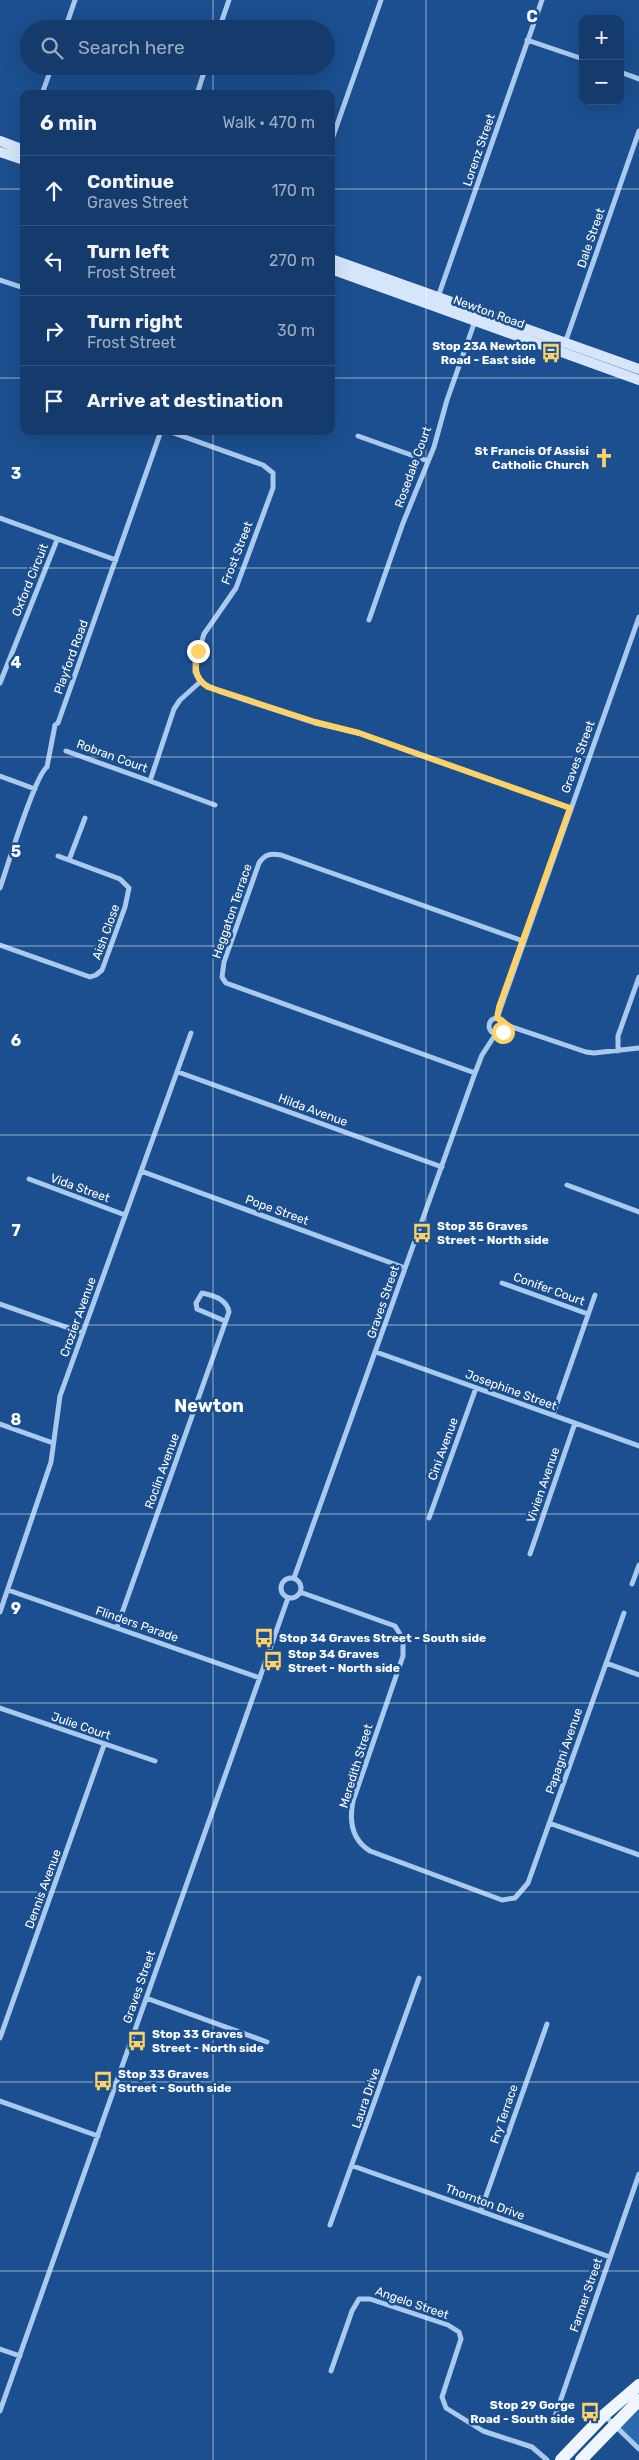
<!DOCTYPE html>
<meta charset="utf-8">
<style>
:root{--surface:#143b6b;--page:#214673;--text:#f1f3f6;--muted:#9dadc1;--line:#33557e}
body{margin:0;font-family:Rubik,sans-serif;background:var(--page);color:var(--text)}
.controls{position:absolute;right:15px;top:15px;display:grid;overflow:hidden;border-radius:10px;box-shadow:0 5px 20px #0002}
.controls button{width:45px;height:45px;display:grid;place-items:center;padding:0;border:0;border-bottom:1px solid var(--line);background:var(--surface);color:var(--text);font:25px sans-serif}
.stop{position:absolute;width:15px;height:15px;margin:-11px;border:4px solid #ffd166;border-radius:50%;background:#fff}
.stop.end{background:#ffd166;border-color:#fff;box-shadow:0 1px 5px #0008}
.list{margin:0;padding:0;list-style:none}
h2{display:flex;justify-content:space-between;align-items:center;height:65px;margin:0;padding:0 20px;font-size:21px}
h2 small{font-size:16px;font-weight:400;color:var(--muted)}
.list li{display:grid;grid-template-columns:32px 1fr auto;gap:15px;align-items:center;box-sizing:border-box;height:70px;padding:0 20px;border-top:1px solid var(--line)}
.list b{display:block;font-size:19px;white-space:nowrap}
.list p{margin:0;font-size:16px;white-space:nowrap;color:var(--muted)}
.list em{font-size:16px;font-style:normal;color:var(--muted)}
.icon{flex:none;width:28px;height:28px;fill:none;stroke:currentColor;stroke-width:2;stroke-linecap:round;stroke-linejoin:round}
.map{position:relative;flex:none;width:639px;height:2460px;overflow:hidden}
.search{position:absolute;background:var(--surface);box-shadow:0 5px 20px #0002;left:20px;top:20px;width:315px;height:55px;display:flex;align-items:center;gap:12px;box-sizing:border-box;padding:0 18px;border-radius:28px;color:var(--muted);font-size:19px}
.panel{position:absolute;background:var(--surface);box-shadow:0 5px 20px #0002;left:20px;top:90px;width:315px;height:345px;border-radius:10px}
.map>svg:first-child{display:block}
.green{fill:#2e69ad}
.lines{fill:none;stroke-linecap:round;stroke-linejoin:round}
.minor{stroke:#a9c9ee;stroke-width:5}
.secondary{stroke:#d6e6fa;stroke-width:10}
.primary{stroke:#f0f6ff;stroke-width:12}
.route{stroke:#ffd166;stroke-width:6}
.grid{fill:none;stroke:#fff;stroke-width:1;stroke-opacity:0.55}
.labels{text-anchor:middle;stroke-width:5;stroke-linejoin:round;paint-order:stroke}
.street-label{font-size:12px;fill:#fff;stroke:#1b4f8f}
.poi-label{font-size:12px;font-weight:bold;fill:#fff;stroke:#1b4f8f;text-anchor:start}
.district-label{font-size:18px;font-weight:bold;fill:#fff;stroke:#1b4f8f}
.grid-label{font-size:16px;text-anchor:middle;font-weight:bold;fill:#fff;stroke:#1b4f8f;stroke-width:5;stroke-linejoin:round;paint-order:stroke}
</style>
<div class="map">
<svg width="639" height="2460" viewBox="0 0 639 2460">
<rect width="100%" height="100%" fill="#1b4f8f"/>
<path class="green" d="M 639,2400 L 639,2449 L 614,2424 Z"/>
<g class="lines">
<path class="minor" d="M 65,29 L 75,0
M 219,29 L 229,0
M 527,40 L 583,59
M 620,72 L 639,79
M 42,94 L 52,66
M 197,94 L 206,66
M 331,142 L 381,0
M 0,280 L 24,288
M 438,297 L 542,0
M 565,343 L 639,131
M 168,431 L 263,465 L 273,473 L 273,488 L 236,588 L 204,634 L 195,663 L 195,672 L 200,682 L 221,692 L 315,723 L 359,733 L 570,808
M 358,436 L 428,461
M 0,518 L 116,560
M 369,620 L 403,523 L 434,447 L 447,400 L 475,321
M 200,682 L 180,700 L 174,709 L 150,781 L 215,805
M 0,683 L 57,540
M 66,751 L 150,781
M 0,776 L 35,789
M 69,860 L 85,818
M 0,888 C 7,868 35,775 47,767 L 55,725 L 58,723 L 161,431
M 0,945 L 90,977 L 96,975 L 102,970 L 125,907 L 129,888 L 120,879 L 58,856
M489 1026a8 8 0 1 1 16 0a8 8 0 1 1-16 0Z
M 497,1018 L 639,617
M 506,1025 L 586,1052 L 594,1053 L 639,1048
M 618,1051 L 618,1036 L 639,977
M 178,1072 L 442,1167
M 475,1073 L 226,983 L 222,977 L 224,962 L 259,863 C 265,854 271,853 281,855 L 523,941
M 141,1171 L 405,1268
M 29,1179 L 125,1215
M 567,1185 L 639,1212
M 502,1283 L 588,1314
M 0,1304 L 83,1333
M 376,1352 L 639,1446
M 553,1415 L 595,1295
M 0,1424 L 53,1443
M 429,1518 L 476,1388
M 530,1554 L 575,1423
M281 1588a10 10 0 1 1 20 0a10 10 0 1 1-20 0Z
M 294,1578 L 475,1073 L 482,1055 L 495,1035
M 632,1584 L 639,1565
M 8,1590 L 260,1678
M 300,1592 L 395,1626 L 403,1639 L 403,1656 L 353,1801 C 349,1821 352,1840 370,1851 L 502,1900 L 515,1898 L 528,1883 L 624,1613
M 0,1612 L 51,1462 L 60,1396 L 191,1033
M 117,1627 L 229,1312 C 227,1299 213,1295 202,1293 L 196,1303 L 197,1309 L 225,1321
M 606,1663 L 639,1675
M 0,1708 L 155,1761
M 549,1823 L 639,1855
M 146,1998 L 267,2042
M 0,2038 L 104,1745
M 0,2101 L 98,2136
M 353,2166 L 610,2257
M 481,2210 L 547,2024
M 330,2225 L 419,1978
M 0,2349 L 20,2356
M 331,2371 L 352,2311 L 359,2299 L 370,2299 L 448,2325 L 459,2332 L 461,2339 L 442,2397 L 446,2408 L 483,2431 L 532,2447 L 547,2460
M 0,2411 L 288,1598
M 604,2415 L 639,2449
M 553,2422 L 639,2174"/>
<path class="secondary" d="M 0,141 L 24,150
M 0,152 L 24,160
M 331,259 L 639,369
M 331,269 L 639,380"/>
<path class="primary" d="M 561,2460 L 604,2415 L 639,2385
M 581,2460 L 639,2400"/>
</g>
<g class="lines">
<path class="route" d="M 198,651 C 195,667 193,677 208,687 L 315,722 L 359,733 L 570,808 L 499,1007 L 497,1018 L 505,1023 L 503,1032"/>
</g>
<path class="grid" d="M 213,0 L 213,29M 426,0 L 426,2460M 213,66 L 213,94M 0,189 L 24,189M 331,189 L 639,189M 0,378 L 24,378M 331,378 L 639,378M 213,431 L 213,2460M 0,568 L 639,568M 0,757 L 639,757M 0,946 L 639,946M 0,1135 L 639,1135M 0,1325 L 639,1325M 0,1514 L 639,1514M 0,1703 L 639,1703M 0,1892 L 639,1892M 0,2082 L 639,2082M 0,2271 L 639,2271"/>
<defs>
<symbol id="bus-bare" viewBox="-9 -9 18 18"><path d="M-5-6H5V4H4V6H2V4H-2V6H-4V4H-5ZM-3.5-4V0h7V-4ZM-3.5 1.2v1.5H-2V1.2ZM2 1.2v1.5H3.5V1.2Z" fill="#ffd166" stroke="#1b4f8f" stroke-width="2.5" paint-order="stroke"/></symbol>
<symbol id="church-bare" viewBox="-9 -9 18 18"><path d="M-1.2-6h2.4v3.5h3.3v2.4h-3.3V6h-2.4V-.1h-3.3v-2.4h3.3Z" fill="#ffd166" stroke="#1b4f8f" stroke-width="2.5" paint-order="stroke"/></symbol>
</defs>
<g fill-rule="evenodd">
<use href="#bus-bare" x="537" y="339" width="28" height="28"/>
<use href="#church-bare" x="590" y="444" width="28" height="28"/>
<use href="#bus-bare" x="408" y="1219" width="28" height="28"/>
<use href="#bus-bare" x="250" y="1624" width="28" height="28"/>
<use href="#bus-bare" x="259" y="1647" width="28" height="28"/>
<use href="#bus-bare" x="123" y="2027" width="28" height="28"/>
<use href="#bus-bare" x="89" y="2067" width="28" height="28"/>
<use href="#bus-bare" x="576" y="2398" width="28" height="28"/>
</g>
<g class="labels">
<g class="street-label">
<text transform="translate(479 150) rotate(-71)" y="4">Lorenz Street</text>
<text transform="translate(591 238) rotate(-71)" y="4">Dale Street</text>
<text transform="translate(489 312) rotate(20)" y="4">Newton Road</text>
<text transform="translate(413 467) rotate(-70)" y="4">Rosedale Court</text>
<text transform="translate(237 553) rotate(-69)" y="4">Frost Street</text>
<text transform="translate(30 580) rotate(-68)" y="4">Oxford Circuit</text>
<text transform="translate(71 657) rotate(-70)" y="4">Playford Road</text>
<text transform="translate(112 756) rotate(20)" y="4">Robran Court</text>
<text transform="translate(578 757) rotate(-70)" y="4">Graves Street</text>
<text transform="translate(232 911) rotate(-71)" y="4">Heggaton Terrace</text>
<text transform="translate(106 932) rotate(-70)" y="4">Aish Close</text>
<text transform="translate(313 1110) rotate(20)" y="4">Hilda Avenue</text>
<text transform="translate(80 1188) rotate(20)" y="4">Vida Street</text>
<text transform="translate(277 1210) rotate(20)" y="4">Pope Street</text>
<text transform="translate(549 1289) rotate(20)" y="4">Conifer Court</text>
<text transform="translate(383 1302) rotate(-71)" y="4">Graves Street</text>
<text transform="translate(78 1317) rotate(-70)" y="4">Crozier Avenue</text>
<text transform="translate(511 1390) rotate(20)" y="4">Josephine Street</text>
<text transform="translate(443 1449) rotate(-70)" y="4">Cini Avenue</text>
<text transform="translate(162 1471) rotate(-70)" y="4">Roclin Avenue</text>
<text transform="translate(543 1485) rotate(-71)" y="4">Vivien Avenue</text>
<text transform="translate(137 1624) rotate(19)" y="4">Flinders Parade</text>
<text transform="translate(81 1726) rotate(19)" y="4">Julie Court</text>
<text transform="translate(564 1751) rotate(-71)" y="4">Papagni Avenue</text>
<text transform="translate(356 1766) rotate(-73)" y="4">Meredith Street</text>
<text transform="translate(43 1889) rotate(-70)" y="4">Dennis Avenue</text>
<text transform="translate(139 1987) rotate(-71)" y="4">Graves Street</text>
<text transform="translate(366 2098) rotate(-71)" y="4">Laura Drive</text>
<text transform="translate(504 2114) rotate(-71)" y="4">Fry Terrace</text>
<text transform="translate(485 2202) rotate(20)" y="4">Thornton Drive</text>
<text transform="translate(586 2295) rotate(-71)" y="4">Farmer Street</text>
<text transform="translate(412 2303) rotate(19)" y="4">Angelo Street</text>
</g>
<g class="poi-label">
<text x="536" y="350" text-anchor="end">Stop 23A Newton<tspan x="536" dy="14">Road - East side</tspan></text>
<text x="589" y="455" text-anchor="end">St Francis Of Assisi<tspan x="589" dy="14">Catholic Church</tspan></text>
<text x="437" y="1230">Stop 35 Graves<tspan x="437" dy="14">Street - North side</tspan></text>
<text x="279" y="1642">Stop 34 Graves Street - South side</text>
<text x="288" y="1658">Stop 34 Graves<tspan x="288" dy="14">Street - North side</tspan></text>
<text x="152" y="2038">Stop 33 Graves<tspan x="152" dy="14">Street - North side</tspan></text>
<text x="118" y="2078">Stop 33 Graves<tspan x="118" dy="14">Street - South side</tspan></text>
<text x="575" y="2409" text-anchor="end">Stop 29 Gorge<tspan x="575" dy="14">Road - South side</tspan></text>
</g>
<g class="district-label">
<text x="209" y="1412">Newton</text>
</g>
</g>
<g class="grid-label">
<text x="532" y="22">C</text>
<text x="16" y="479">3</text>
<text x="16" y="668">4</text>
<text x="16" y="857">5</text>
<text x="16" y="1046">6</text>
<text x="16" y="1236">7</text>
<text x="16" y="1425">8</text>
<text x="16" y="1614">9</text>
</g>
</svg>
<div class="controls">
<button>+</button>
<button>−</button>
</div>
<div class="stop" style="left:503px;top:1032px"></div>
<div class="stop end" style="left:198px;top:651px"></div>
<div class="search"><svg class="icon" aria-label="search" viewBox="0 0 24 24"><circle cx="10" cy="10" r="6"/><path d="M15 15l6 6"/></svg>Search here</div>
<section class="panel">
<h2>6 min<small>Walk · 470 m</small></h2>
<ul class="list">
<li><svg class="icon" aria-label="ahead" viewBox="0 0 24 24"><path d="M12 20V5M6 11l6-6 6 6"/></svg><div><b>Continue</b><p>Graves Street</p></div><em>170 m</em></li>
<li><svg class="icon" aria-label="left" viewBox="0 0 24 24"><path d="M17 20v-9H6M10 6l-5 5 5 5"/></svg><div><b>Turn left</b><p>Frost Street</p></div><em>270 m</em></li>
<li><svg class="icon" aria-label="right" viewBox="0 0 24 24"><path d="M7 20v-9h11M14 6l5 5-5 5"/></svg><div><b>Turn right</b><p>Frost Street</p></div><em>30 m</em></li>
<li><svg class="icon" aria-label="arrive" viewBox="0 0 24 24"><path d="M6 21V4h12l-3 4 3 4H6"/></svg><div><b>Arrive at destination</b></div></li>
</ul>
</section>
</div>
